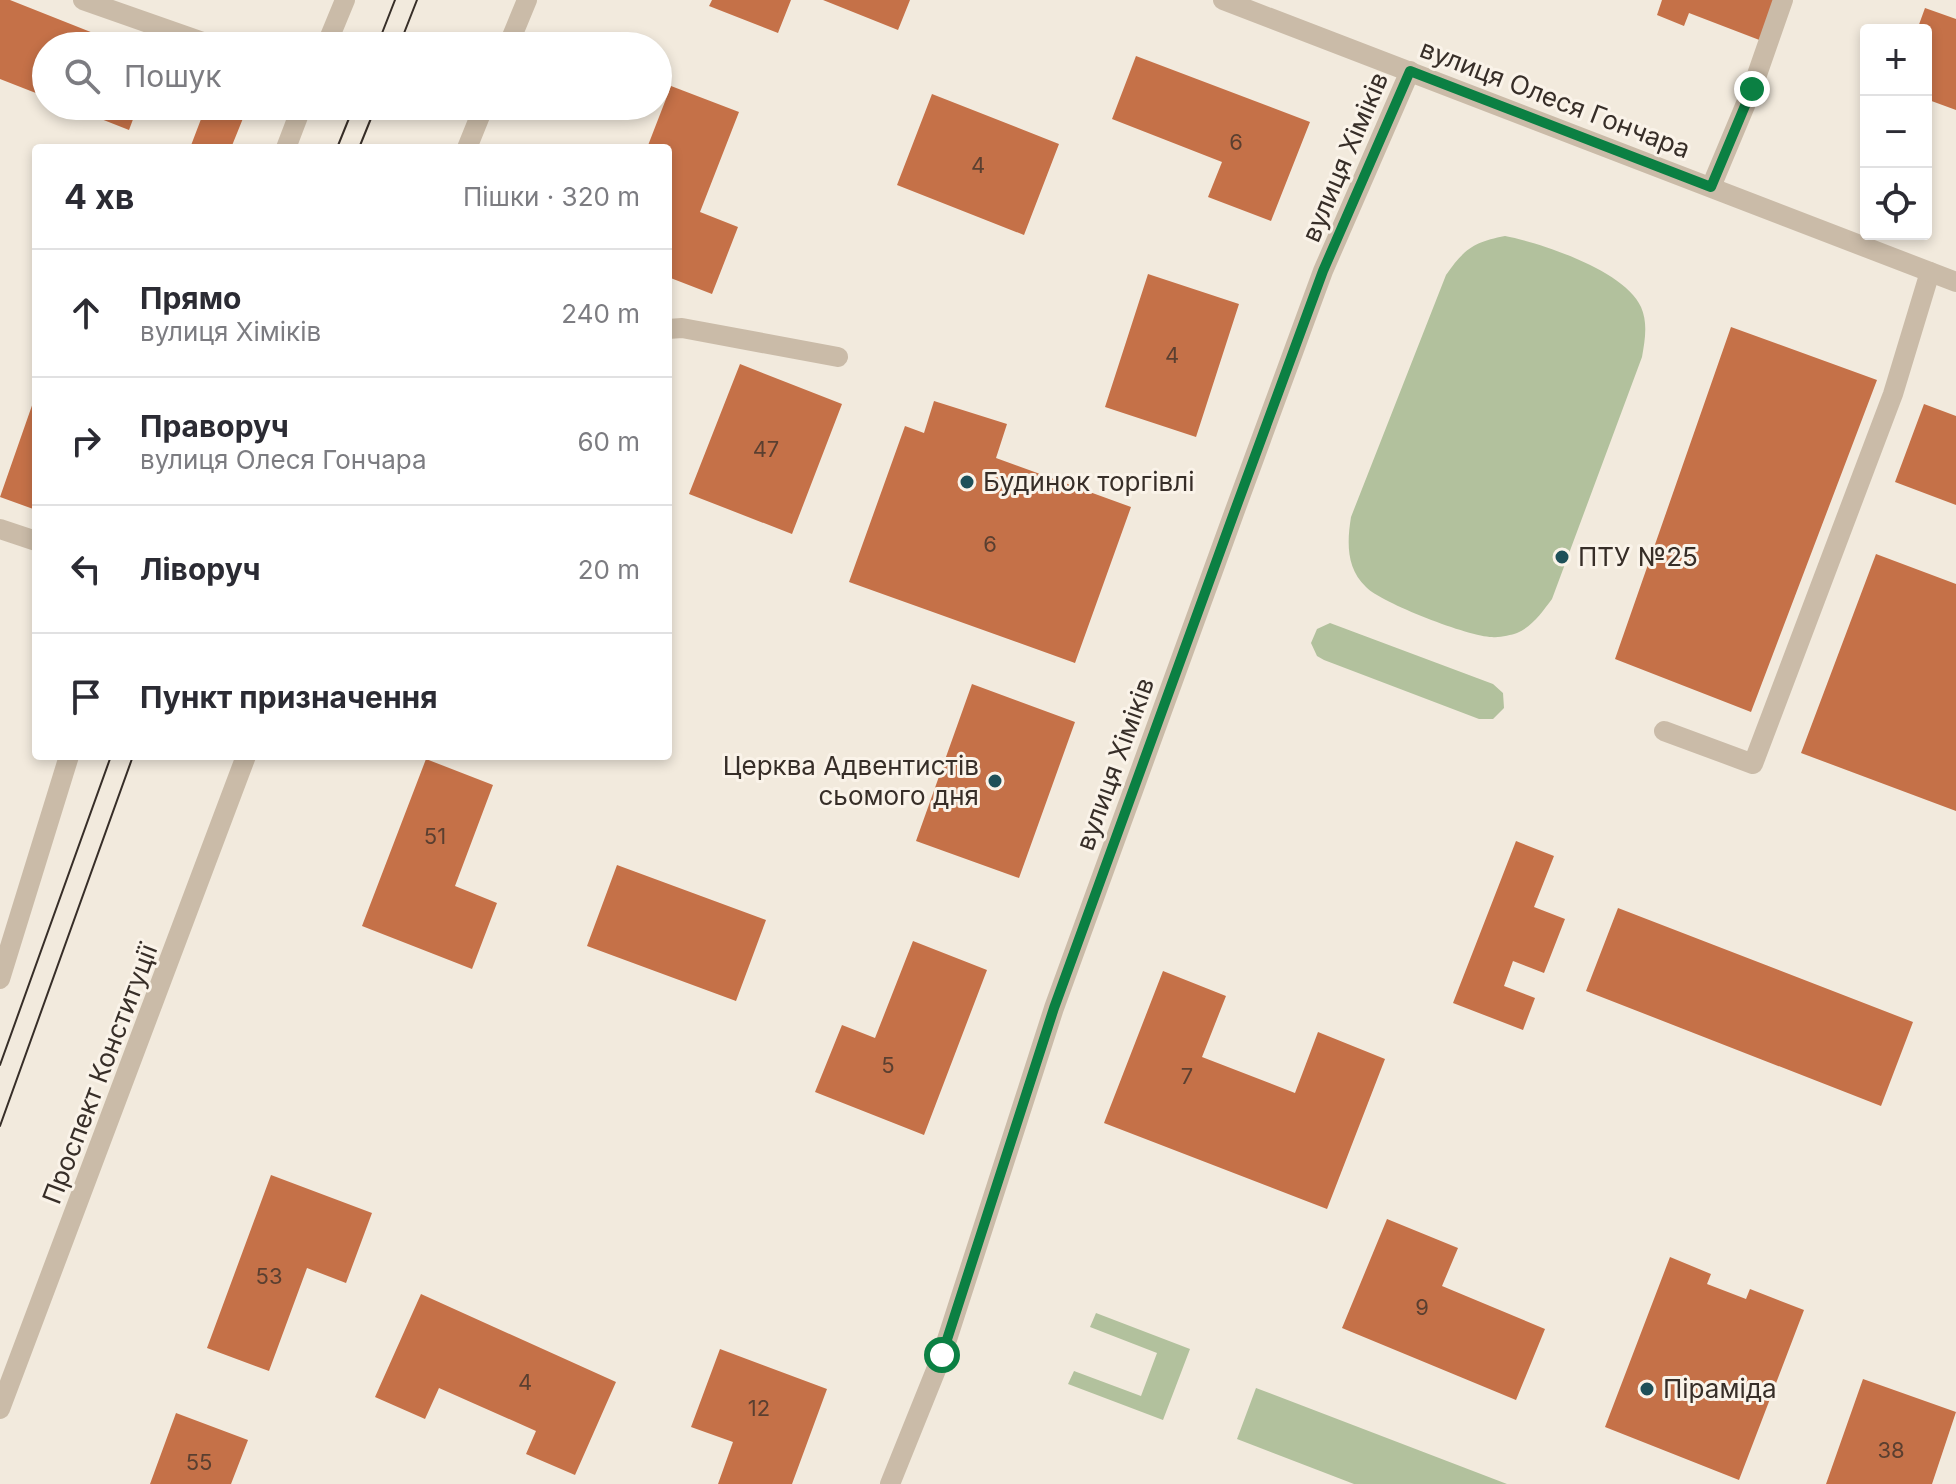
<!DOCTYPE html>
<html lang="uk">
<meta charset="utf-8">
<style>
:root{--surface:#fff;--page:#f2f2f3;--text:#2b2b33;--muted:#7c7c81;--line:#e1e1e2}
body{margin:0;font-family:Inter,sans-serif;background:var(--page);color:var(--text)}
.controls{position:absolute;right:24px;top:24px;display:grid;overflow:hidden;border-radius:8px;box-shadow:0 4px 12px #0003}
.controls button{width:72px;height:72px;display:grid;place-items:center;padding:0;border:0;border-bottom:2px solid var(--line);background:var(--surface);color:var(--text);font:40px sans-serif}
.stop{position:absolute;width:24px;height:24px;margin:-18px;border:6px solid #0b8043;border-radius:50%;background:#fff}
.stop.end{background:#0b8043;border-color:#fff;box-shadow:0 2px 8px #0008}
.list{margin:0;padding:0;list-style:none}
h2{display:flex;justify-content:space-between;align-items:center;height:104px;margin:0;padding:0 32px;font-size:34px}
h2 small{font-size:26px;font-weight:400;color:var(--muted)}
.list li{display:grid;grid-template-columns:52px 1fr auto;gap:24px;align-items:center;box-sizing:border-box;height:128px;padding:0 32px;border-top:2px solid var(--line)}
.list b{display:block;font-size:30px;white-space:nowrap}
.list p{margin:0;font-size:26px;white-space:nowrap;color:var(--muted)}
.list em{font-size:26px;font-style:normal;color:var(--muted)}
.icon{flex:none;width:44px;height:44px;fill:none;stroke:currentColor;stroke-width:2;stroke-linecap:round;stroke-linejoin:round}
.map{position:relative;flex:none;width:1956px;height:1484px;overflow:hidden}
.search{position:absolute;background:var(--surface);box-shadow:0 4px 12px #0003;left:32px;top:32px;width:640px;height:88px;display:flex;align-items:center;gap:20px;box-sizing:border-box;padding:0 28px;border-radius:44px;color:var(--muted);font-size:30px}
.panel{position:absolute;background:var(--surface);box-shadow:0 4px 12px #0003;left:32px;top:144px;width:640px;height:616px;border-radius:8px}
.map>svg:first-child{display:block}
.green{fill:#b2c19d}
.building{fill:#c57148}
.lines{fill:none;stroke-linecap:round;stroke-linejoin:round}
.service{stroke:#cabba8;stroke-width:20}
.minor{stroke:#cabba8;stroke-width:20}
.tertiary{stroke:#cabba8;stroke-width:20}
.tram{stroke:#372e28;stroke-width:2}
.route{stroke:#0b8043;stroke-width:10}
.poi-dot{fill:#1e5059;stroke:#faf3e9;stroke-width:3}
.labels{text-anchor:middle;stroke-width:6;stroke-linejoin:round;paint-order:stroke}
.number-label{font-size:22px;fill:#5a3f30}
.street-label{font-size:26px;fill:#372e28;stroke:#faf3e9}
.poi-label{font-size:26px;fill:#372e28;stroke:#faf3e9;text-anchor:start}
</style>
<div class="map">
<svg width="1956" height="1484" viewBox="0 0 1956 1484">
<rect width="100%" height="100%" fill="#f2eadd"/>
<path class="green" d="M 1505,236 C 1542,243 1625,271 1641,307 C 1648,323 1645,340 1642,357 L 1552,599 C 1542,612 1533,626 1517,633 C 1511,635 1499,638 1492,637 C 1470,637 1381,603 1366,587 C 1346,568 1347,542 1351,517 L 1446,275 C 1464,249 1474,242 1505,236 Z
M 1330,623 L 1493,684 L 1503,693 L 1504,708 L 1493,719 L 1479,719 L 1324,660 L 1317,656 L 1311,643 L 1317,629 Z
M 1096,1313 L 1190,1349 L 1163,1420 L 1068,1384 L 1074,1371 L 1141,1396 L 1157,1353 L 1090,1327 Z
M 1256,1388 L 1507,1484 L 1354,1484 L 1237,1439 Z"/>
<path class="building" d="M 0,0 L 10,0 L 126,46 L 46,46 L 46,97 L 0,79 Z
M 712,0 L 791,0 L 778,33 L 709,6 Z
M 823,0 L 910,0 L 898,30 Z
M 1662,0 L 1778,0 L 1762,41 L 1689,13 L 1684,26 L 1657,15 Z
M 1925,8 L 1956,19 L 1956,110 L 1926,99 L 1926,30 L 1917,30 Z
M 1136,56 L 1310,122 L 1271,221 L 1208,197 L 1222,162 L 1112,119 Z
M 671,86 L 739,112 L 700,212 L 738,227 L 712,294 L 668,277 L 668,148 L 647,148 Z
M 932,94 L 1059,144 L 1024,235 L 897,185 Z
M 68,106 L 138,106 L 129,130 Z
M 206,106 L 248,106 L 231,148 L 190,148 Z
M 1148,274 L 1239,304 L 1196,437 L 1105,407 Z
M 1731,327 L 1877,380 L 1751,712 L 1615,659 Z
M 740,364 L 842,404 L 792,534 L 689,494 Z
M 36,394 L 36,510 L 0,497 Z
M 934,401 L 1007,424 L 996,458 L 1131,507 L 1075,663 L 849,582 L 905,426 L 924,433 Z
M 1924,404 L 1956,416 L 1956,505 L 1895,482 Z
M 1876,554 L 1956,584 L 1956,811 L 1801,753 Z
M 972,684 L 1075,722 L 1019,878 L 916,841 Z
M 426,759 L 493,785 L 455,886 L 497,903 L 472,969 L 362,926 Z
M 1516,841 L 1554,856 L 1534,907 L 1565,919 L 1544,973 L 1513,961 L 1504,986 L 1535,998 L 1523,1030 L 1453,1003 Z
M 617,865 L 766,920 L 736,1001 L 587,946 Z
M 1618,908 L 1913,1022 L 1881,1106 L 1586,991 Z
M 913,941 L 987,970 L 924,1135 L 815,1092 L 842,1025 L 875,1038 Z
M 1163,971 L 1226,996 L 1202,1057 L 1295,1093 L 1318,1032 L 1385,1059 L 1327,1209 L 1104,1123 Z
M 271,1175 L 372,1213 L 346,1283 L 307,1268 L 269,1371 L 207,1348 Z
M 1387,1219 L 1458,1248 L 1442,1286 L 1545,1329 L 1516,1400 L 1342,1328 Z
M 1670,1257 L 1711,1274 L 1707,1284 L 1746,1299 L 1750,1289 L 1804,1310 L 1739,1480 L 1605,1427 Z
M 421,1294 L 616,1382 L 575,1475 L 526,1454 L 536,1431 L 439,1388 L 425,1419 L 375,1397 Z
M 720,1349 L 827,1389 L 792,1484 L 718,1484 L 733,1442 L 691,1427 Z
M 1863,1379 L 1956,1412 L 1932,1484 L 1826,1484 Z
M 176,1413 L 248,1440 L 231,1484 L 150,1484 Z"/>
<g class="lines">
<path class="service" d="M 83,0 L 214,46
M 1752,89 L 1783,0
M 668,329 L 682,328 L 838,357
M 1664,731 L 1753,764 L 1893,394 L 1930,272"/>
<path class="minor" d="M 326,46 L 345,0
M 286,148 L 302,106
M 1711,187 L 1752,89
M 0,529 L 36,541
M 0,979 L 69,756
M 890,1484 L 942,1355 L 1054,1008 L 1234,513 L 1323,271 L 1410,71"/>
<path class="tertiary" d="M 1223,0 L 1956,282
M 508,46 L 527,0
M 467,148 L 484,106
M 0,1409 L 246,756"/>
<path class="tram" d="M 377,46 L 395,0
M 399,46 L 417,0
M 337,148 L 354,106
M 359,148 L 376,106
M 0,1065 L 111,756
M 0,1126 L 133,756"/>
</g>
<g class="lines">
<path class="route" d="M 942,1355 L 1054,1008 L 1234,513 L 1323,271 L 1410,71 L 1711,187 L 1752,89"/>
</g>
<g class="poi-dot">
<circle cx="967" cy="482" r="8"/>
<circle cx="1562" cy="557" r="8"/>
<circle cx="995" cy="781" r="8"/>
<circle cx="1647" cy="1389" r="8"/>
</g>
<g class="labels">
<g class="number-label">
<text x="1236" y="150">6</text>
<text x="978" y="173">4</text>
<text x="1172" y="363">4</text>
<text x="766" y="457">47</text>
<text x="990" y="552">6</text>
<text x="435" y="844">51</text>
<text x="888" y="1073">5</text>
<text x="1187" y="1084">7</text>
<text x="269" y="1284">53</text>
<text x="1422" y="1315">9</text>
<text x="525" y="1390">4</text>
<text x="759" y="1416">12</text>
<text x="1891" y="1458">38</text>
<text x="199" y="1470">55</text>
</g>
<g class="street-label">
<text transform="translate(1555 99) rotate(21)" y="9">вулиця Олеся Гончара</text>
<text transform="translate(1345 157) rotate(-67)" y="9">вулиця Хіміків</text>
<text transform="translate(1115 764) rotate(-70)" y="9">вулиця Хіміків</text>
<text transform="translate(100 1074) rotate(-69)" y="9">Проспект Конституції</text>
</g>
<g class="poi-label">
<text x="983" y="491">Будинок торгівлі</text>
<text x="1578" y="566">ПТУ №25</text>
<text x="979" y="775" text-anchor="end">Церква Адвентистів<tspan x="979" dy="30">сьомого дня</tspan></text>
<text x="1663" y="1398">Піраміда</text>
</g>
</g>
</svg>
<div class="controls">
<button>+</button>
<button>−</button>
<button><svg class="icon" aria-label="locate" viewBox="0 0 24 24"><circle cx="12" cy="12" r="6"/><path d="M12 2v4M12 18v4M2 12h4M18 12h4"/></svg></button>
</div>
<div class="stop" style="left:942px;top:1355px"></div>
<div class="stop end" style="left:1752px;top:89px"></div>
<div class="search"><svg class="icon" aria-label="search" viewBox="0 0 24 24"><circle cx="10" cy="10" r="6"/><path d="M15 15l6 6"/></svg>Пошук</div>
<section class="panel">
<h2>4 хв<small>Пішки · 320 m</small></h2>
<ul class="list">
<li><svg class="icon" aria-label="ahead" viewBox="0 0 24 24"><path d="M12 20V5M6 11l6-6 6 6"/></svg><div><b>Прямо</b><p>вулиця Хіміків</p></div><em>240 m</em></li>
<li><svg class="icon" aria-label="right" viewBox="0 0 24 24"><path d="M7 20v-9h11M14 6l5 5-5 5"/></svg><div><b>Праворуч</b><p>вулиця Олеся Гончара</p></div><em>60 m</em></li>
<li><svg class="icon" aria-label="left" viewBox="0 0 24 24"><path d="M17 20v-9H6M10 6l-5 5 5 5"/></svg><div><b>Ліворуч</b></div><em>20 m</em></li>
<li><svg class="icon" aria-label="arrive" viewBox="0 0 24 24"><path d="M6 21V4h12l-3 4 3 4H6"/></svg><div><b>Пункт призначення</b></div></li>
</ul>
</section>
</div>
